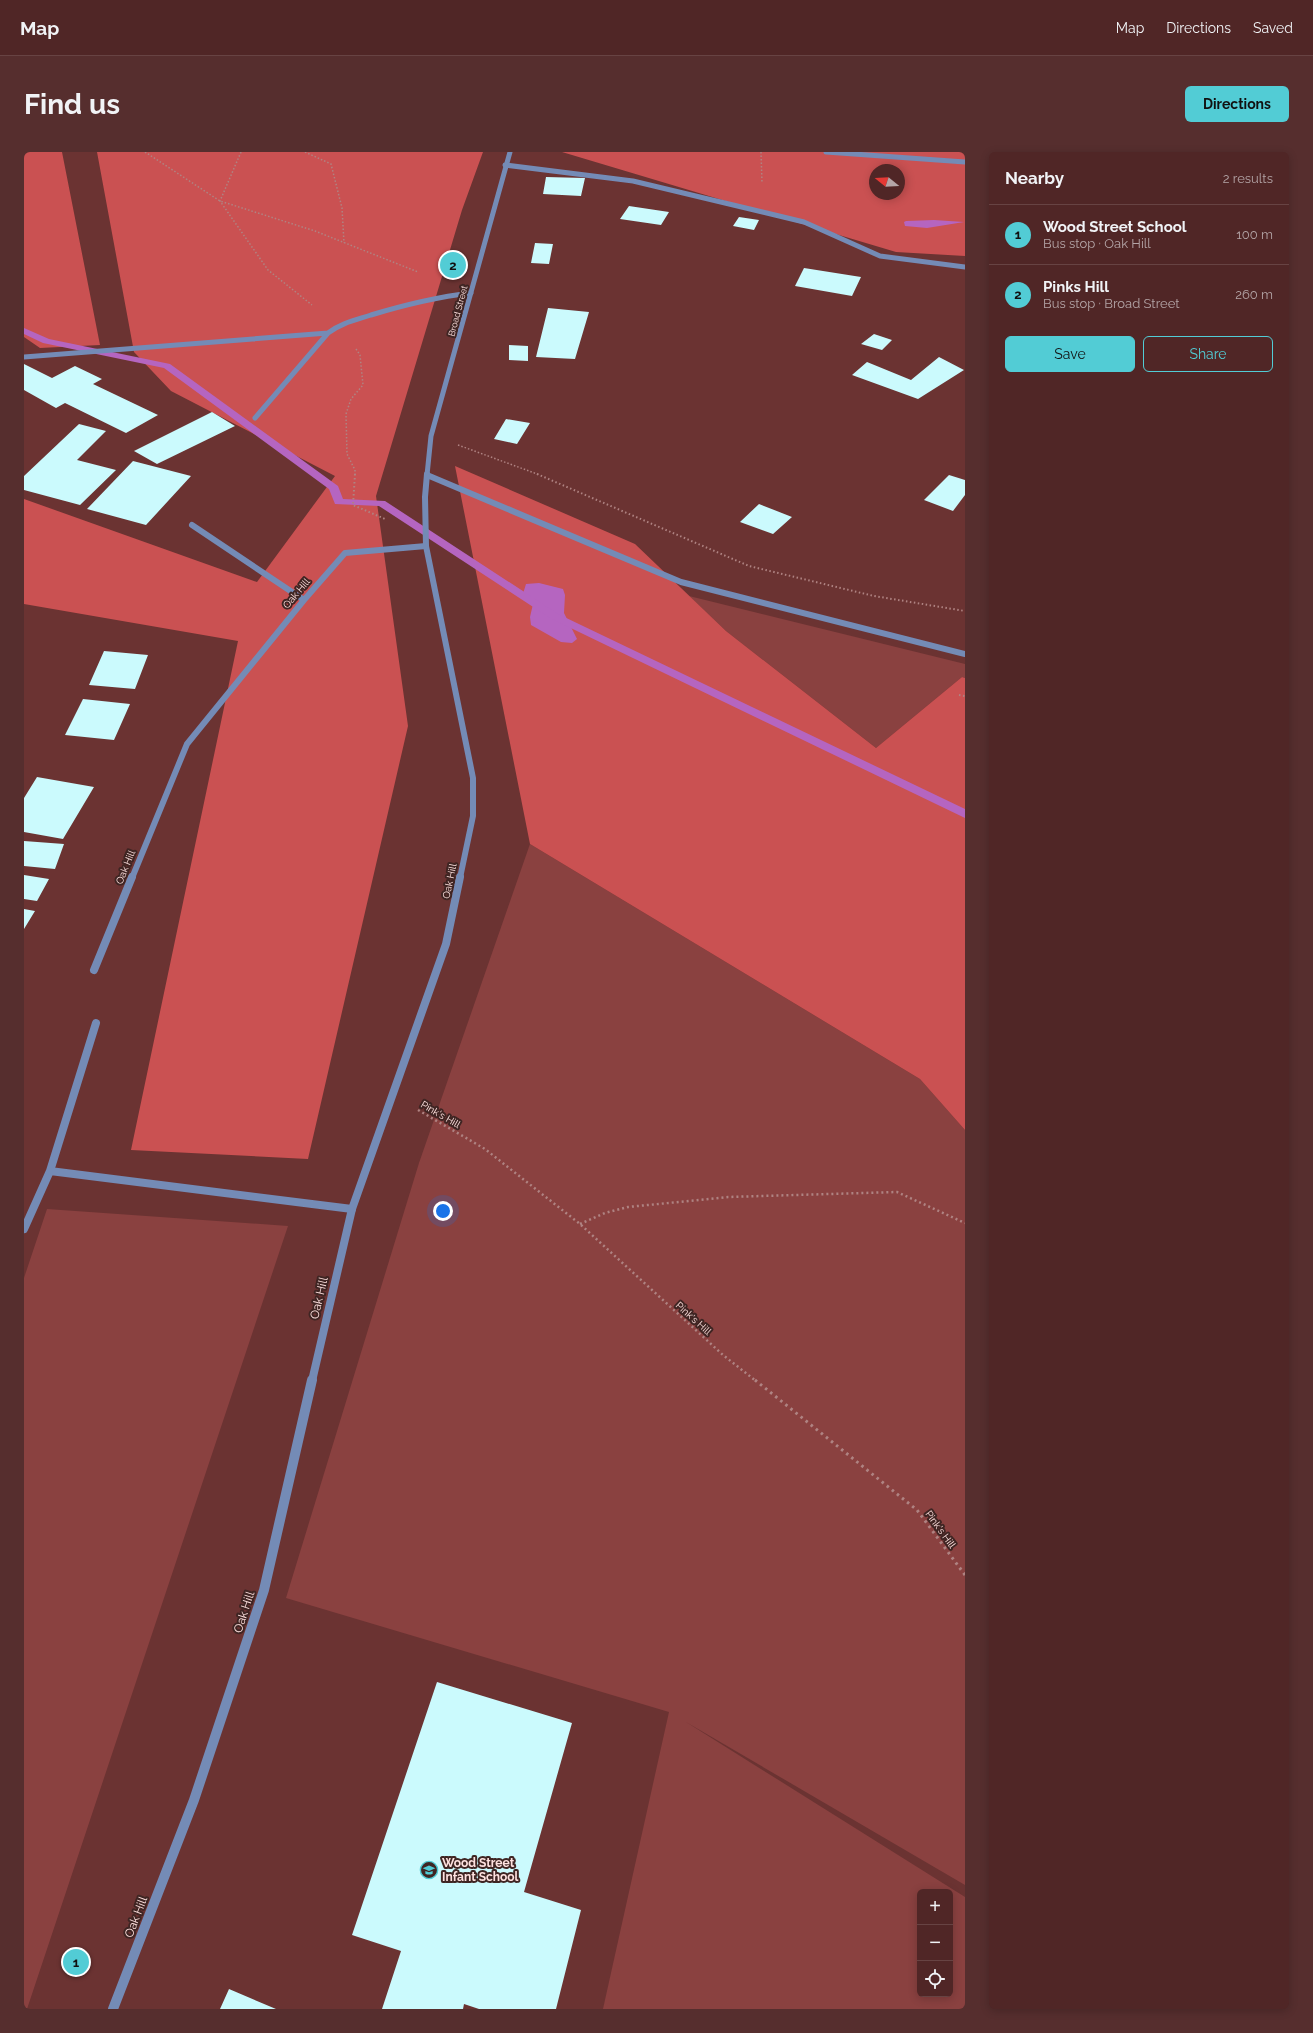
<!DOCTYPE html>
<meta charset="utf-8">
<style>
:root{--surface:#502626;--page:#562e2e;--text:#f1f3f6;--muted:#b4a5a7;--line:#674343;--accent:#52ccd5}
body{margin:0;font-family:Raleway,sans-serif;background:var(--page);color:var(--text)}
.controls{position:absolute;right:12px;bottom:12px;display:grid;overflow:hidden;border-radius:6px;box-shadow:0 2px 10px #0003}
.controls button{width:36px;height:36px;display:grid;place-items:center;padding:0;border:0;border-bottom:1px solid var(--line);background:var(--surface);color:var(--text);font:20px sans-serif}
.compass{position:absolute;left:845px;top:12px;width:36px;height:36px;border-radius:50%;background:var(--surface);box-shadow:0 2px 10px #0003;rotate:288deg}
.you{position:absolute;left:419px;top:1059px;width:14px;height:14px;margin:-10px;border:3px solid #fff;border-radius:50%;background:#1a73e8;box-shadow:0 0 0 6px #1a73e833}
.badge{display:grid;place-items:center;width:26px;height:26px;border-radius:50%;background:var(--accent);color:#111;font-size:13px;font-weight:700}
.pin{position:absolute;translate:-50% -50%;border:2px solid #fff;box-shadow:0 1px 4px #0006}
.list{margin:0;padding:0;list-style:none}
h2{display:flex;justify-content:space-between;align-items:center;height:52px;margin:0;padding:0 16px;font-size:17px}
h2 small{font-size:13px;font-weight:400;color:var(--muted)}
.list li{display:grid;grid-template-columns:26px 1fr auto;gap:12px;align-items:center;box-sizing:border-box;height:60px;padding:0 16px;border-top:1px solid var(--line)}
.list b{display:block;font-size:15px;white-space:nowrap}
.list p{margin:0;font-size:13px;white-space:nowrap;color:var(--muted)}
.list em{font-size:13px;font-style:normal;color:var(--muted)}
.actions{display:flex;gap:8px;padding:12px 16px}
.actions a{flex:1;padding:9px 0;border:1px solid var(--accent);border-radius:6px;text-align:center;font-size:14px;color:var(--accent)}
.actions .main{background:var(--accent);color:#111}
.icon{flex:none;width:22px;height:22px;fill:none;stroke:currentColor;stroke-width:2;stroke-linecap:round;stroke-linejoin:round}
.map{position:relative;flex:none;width:941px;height:1857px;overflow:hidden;border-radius:6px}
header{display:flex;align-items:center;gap:24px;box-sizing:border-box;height:56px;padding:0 20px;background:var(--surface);border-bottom:1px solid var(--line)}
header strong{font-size:19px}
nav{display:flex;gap:22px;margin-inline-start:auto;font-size:14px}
.intro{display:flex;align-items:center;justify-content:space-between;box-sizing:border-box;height:96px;padding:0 24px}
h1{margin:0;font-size:28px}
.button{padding:10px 18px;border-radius:6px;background:var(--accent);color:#111;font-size:14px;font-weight:700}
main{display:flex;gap:24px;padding:0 24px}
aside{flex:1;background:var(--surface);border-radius:6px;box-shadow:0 2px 10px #0003}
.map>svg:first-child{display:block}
.green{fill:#8a4140;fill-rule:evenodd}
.forest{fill:#ca5152;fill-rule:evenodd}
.water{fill:#b565c0}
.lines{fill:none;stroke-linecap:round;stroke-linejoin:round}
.stream{fill:#b565c0;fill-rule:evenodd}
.building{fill:#cbfafd}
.path-far3{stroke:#af8382;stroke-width:1.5;stroke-dasharray:1.5 2;stroke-linecap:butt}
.path-far2{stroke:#af8382;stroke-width:2;stroke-dasharray:1.5 2.5;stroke-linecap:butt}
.path-far1{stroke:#af8382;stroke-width:2.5;stroke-dasharray:2 3;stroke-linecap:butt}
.path{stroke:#af8382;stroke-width:3;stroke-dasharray:2.5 4;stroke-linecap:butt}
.service-far2{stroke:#748bb6;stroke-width:5}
.service-far1{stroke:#748bb6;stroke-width:6}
.service{stroke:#748bb6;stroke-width:8}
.tertiary-far3{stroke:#748bb6;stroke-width:5}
.tertiary-far2{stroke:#748bb6;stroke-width:6}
.tertiary-far1{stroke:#748bb6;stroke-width:8}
.tertiary{stroke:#748bb6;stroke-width:10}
.labels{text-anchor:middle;stroke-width:4;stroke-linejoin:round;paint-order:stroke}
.far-street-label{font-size:9px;fill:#ffe2e0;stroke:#3f2523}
.street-label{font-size:10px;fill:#ffe2e0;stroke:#3f2523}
.near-street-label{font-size:12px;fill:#ffe2e0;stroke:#3f2523}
.near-poi-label{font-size:12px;font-weight:bold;fill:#ffe2e0;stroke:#3f2523;text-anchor:start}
</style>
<header>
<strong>Map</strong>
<nav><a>Map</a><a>Directions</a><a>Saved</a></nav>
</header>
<div class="intro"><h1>Find us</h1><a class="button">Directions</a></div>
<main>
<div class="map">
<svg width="941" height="1857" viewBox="0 0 941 1857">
<rect width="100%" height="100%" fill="#6b3332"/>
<path class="green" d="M 665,444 L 941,512 L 941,526 L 938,525 L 852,596 L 702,479 Z
M 506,692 L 896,927 L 941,978 L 941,1733 L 662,1570 L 941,1745 L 941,1857 L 579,1857 L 645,1560 L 262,1446 L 395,1011 ZM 896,1740 L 926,1740 L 926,1842 L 896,1842 Z
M 23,1057 L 264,1074 L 3,1857 L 0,1857 L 0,1126 Z"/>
<path class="forest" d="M 0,0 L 38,0 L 76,193 L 16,196 L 0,185 Z
M 73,0 L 459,0 L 438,58 L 352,344 L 384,574 L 284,1007 L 107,998 L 214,489 L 0,452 L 0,347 L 233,430 L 311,324 L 147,239 L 110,200 Z
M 538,0 L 941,0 L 941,104 L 872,100 ZM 851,18 L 875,18 L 875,42 L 851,42 Z
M 431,314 L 611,392 L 702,479 L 852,596 L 938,525 L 941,526 L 941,978 L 896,927 L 506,692 Z"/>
<path class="water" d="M 910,68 L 940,70 L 903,76 L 881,74 L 880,70 L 882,69 Z
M 515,431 L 539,437 L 541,443 L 540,461 L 553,487 L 548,491 L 537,490 L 507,473 L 506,465 L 509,452 L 498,445 L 502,432 Z"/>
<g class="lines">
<path class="stream" d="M 0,176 L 25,187 L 146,212 L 314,334 L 319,347 L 361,349 L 534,462 L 941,657 L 941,666 L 526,466 L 355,354 L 311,352 L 305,337 L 140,216 L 19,191 L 0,182 Z"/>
</g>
<path class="building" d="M 522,25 L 561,26 L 557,44 L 519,42 Z
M 605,54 L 645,60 L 637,73 L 596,67 Z
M 715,65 L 735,68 L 730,78 L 709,74 Z
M 511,91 L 529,92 L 525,112 L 507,111 Z
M 780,116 L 837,125 L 828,144 L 771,134 Z
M 524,156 L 565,160 L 551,207 L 512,205 Z
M 850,182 L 868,188 L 858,198 L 837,192 Z
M 485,193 L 504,194 L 504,209 L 485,208 Z
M 915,205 L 940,218 L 894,247 L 828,223 L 843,210 L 887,228 Z
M 0,212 L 28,226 L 51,214 L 78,227 L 69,232 L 134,263 L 102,281 L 41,251 L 32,256 L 0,238 Z
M 188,260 L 211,274 L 133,312 L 110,299 Z
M 482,267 L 506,271 L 493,292 L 470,287 Z
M 55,272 L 82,279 L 53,308 L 92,318 L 56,353 L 0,338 L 0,324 Z
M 109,309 L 167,324 L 122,373 L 63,357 Z
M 925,323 L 941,328 L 941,343 L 929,359 L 900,348 Z
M 735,352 L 768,365 L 749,382 L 716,370 Z
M 80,499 L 124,503 L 111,537 L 65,533 Z
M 59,547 L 106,552 L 90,588 L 41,583 Z
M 13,625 L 70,635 L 39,687 L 0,680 L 0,646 Z
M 0,689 L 40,692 L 31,717 L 0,714 Z
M 0,723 L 25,727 L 13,749 L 0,747 Z
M 0,757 L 11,759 L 0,777 Z
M 413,1530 L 548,1571 L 500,1740 L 557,1758 L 532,1857 L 455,1857 L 440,1852 L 439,1857 L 358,1857 L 377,1799 L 328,1783 Z
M 205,1837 L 252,1857 L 196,1857 Z"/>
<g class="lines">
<path class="path-far3" d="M 121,0 L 196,49 L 291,79 L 394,120
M 217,0 L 196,49 L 244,118 L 288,153
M 281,0 L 307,12 L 318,56 L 320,91
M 737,0 L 738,31
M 434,293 L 516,323
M 331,323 L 331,318 L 323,302 L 322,262 L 327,247 L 339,233 L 336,203 L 332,197"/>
<path class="path-far2" d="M 331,322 L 329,353 L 361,367
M 513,322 L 725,414 L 850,444 L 941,459
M 935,543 L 941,544"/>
<path class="path-far1" d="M 394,958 L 461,997 L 556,1072 L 699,1203 L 732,1229
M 556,1072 L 581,1061 L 604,1055 L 704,1045 L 873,1040 L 941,1071"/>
<path class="path" d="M 731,1228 L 893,1358 L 941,1423"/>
<path class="service-far2" d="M 802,0 L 941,10
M 481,13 L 609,29 L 780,70 L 856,104 L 941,115
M 0,205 L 304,181 C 317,171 332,168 347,163 C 380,153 413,145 447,141
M 231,266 L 304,181"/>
<path class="service-far1" d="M 403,323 L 657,430 L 941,502
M 168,373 L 280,448
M 108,726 L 163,592 L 280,448 L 321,401 L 402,394"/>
<path class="service" d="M 70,818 L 108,725
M 26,1019 L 328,1057
M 0,1077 L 26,1019 L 72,871"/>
<path class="tertiary-far3" d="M 403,323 L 407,284 L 486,0"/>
<path class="tertiary-far2" d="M 403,322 L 401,345 L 402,394 L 449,626 L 449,664 L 436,726"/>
<path class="tertiary-far1" d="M 288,1229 L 328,1057 L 422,792 L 436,725"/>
<path class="tertiary" d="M 89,1857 L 170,1648 L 240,1438 L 288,1228"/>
</g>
<defs>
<symbol id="school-ring" viewBox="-11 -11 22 22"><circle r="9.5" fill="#3f2523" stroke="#52ccd5" stroke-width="1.5"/><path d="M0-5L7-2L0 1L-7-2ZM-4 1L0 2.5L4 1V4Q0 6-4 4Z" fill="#52ccd5"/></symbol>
</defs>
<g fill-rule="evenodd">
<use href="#school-ring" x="395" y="1708" width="20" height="20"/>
</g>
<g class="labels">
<g class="far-street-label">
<text transform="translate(434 159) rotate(-75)" y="3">Broad Street</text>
</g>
<g class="street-label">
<text transform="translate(272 441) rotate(-50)" y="4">Oak Hill</text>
<text transform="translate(101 715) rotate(-68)" y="4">Oak Hill</text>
<text transform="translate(425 729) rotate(-78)" y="4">Oak Hill</text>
<text transform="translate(417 962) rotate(30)" y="4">Pink's Hill</text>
<text transform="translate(670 1166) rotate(42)" y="4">Pink's Hill</text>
<text transform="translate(917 1377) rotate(54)" y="4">Pink's Hill</text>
</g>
<g class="near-street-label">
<text transform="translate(295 1146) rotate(-77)" y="4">Oak Hill</text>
<text transform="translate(220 1460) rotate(-72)" y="4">Oak Hill</text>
<text transform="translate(112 1765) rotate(-69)" y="4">Oak Hill</text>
</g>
<g class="near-poi-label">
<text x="418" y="1715">Wood Street<tspan x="418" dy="14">Infant School</tspan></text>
</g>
</g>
</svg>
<div class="controls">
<button>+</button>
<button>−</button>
<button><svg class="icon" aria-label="locate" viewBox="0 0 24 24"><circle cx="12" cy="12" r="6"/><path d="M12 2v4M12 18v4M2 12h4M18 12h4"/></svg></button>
</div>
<svg class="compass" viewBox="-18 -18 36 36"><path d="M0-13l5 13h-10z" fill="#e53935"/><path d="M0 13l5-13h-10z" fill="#b4a5a7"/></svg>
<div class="you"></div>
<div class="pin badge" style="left:52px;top:1810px">1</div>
<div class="pin badge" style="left:429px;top:113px">2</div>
</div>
<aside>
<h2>Nearby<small>2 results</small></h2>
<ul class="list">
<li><span class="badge">1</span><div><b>Wood Street School</b><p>Bus stop · Oak Hill</p></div><em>100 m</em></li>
<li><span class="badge">2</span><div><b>Pinks Hill</b><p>Bus stop · Broad Street</p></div><em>260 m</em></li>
</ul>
<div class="actions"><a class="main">Save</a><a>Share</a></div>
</aside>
</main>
